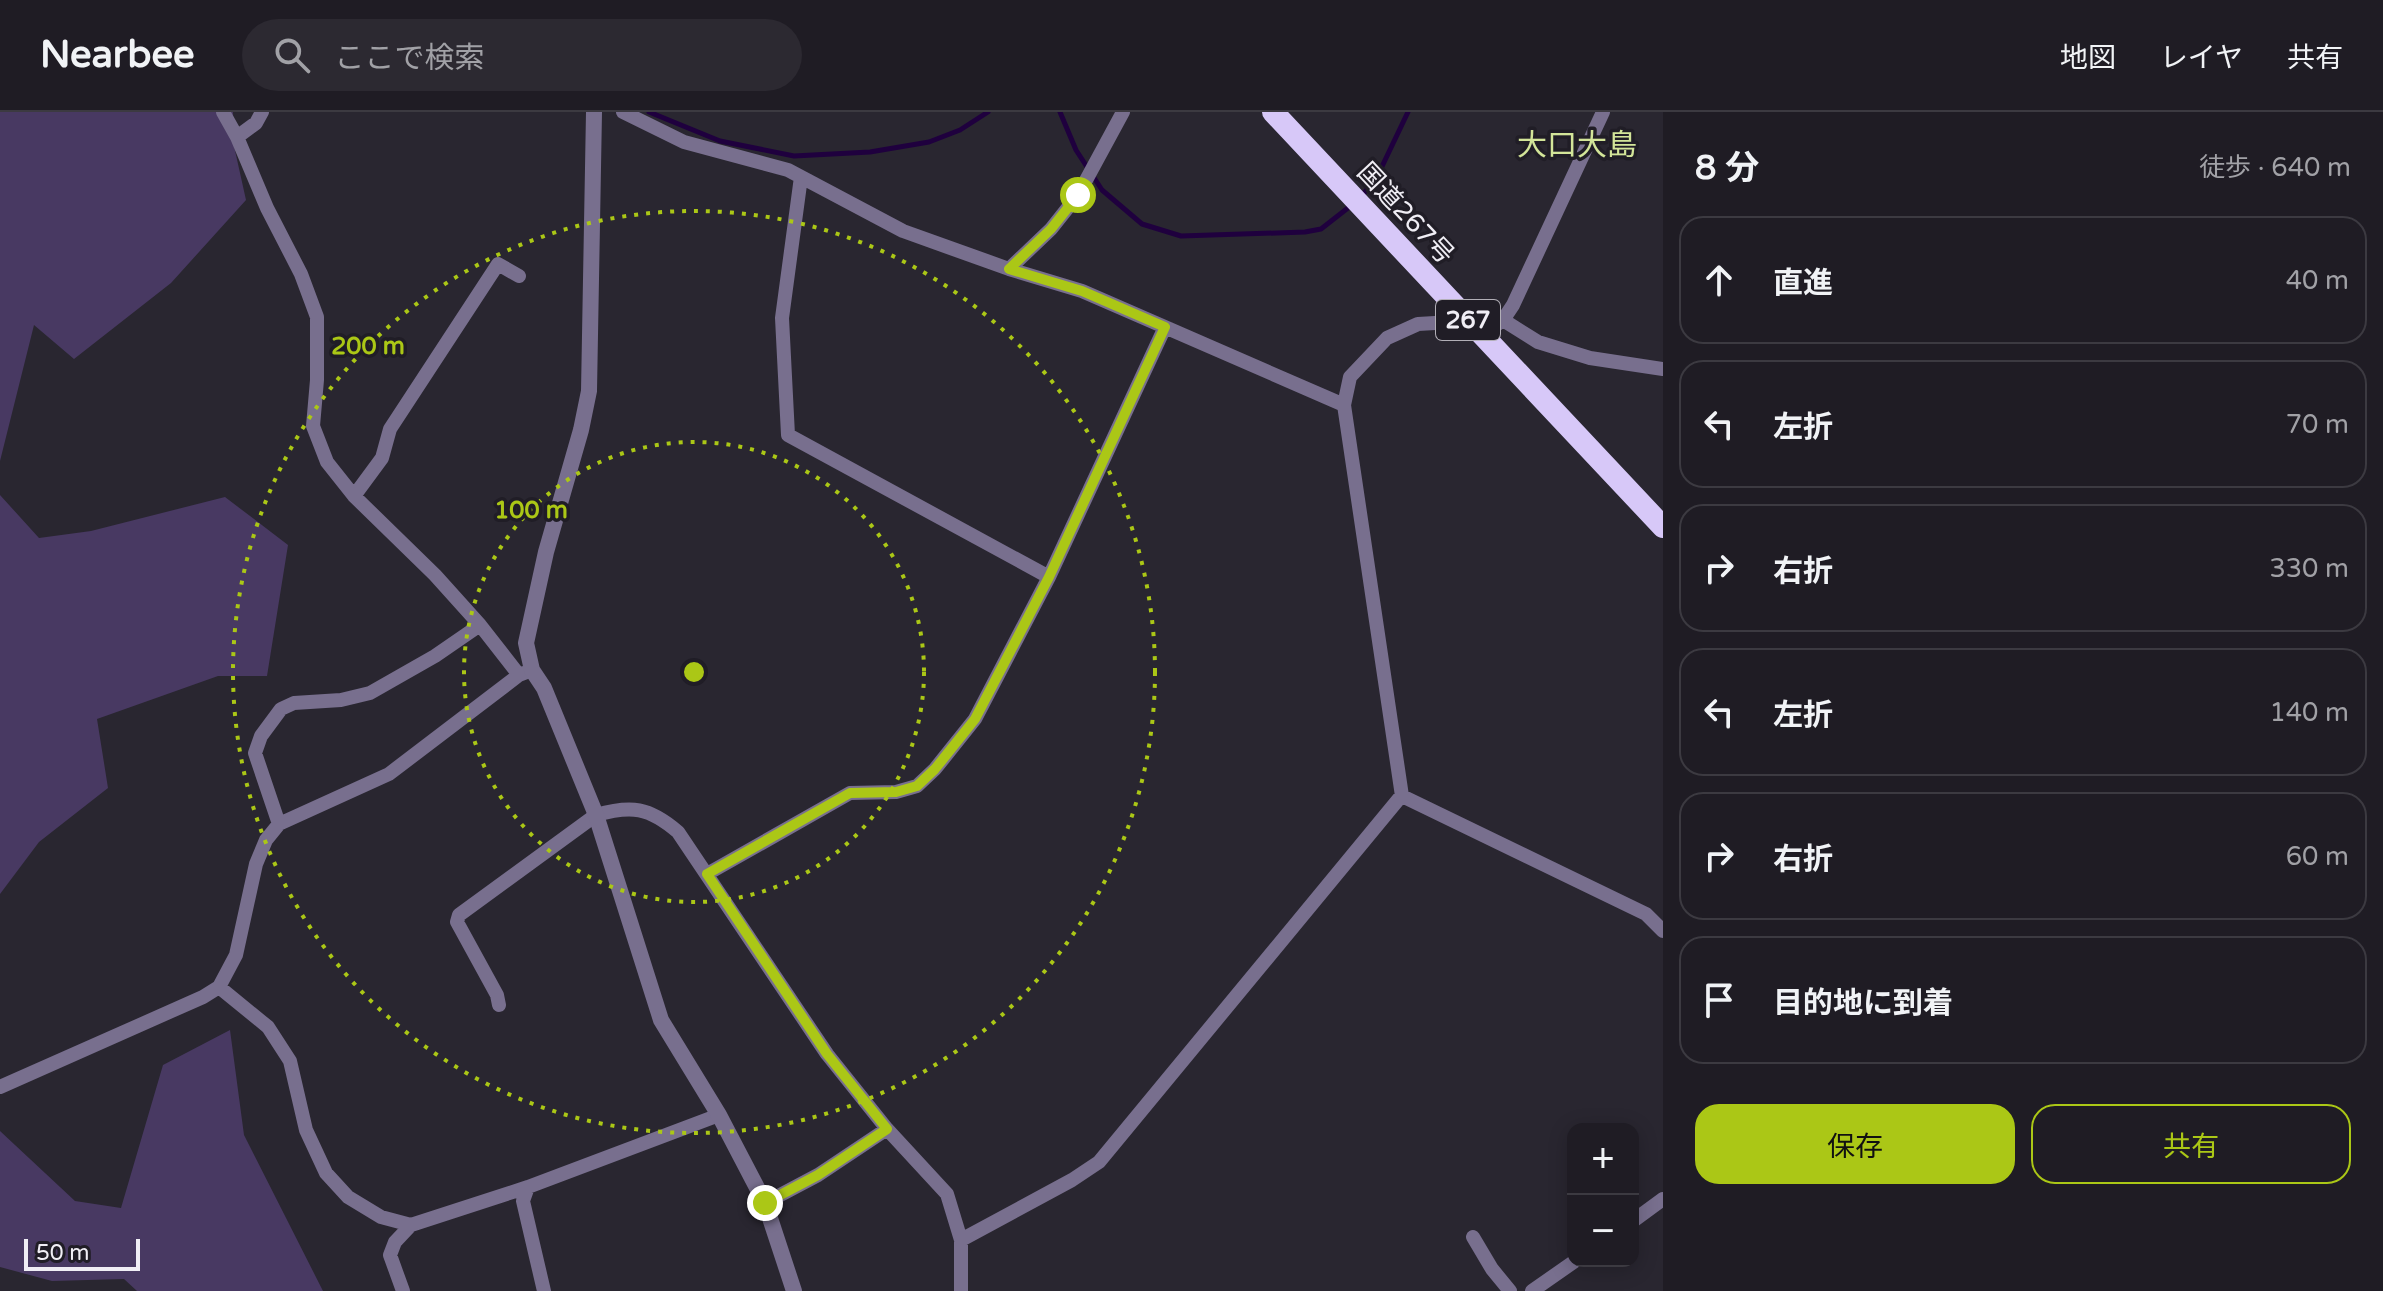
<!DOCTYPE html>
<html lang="ja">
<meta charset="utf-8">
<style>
:root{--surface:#1f1c24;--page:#2c2931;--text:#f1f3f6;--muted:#a1a1a6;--line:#3c3a41;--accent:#abc716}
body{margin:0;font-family:"Varela Round","Noto Sans JP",sans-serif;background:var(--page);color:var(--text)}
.controls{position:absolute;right:24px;bottom:24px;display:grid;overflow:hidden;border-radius:16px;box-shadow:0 4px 20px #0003}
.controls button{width:72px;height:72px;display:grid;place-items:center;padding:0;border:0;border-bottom:2px solid var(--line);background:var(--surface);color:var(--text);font:40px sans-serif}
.scale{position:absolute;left:24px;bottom:20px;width:116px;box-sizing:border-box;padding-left:8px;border:4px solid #f0eef5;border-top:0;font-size:22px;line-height:28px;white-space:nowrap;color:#f0eef5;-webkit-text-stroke:6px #201d26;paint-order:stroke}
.stop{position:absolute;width:24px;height:24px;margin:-18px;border:6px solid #abc716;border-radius:50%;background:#fff}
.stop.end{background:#abc716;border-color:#fff;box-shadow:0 2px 8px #0008}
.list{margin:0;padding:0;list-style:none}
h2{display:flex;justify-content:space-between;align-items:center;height:104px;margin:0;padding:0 32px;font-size:34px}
h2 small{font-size:26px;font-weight:400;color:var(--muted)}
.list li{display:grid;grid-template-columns:52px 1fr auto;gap:24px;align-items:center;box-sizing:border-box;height:128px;margin:0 16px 16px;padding:0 16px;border:2px solid var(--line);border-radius:24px}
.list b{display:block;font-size:30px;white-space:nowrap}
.list em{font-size:26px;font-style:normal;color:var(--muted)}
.actions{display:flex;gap:16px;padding:24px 32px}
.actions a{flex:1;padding:18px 0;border:2px solid var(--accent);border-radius:24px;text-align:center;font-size:28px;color:var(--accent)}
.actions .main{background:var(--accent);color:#111}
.icon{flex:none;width:44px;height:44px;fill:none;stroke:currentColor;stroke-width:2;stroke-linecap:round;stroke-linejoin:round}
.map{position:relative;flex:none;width:1663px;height:1179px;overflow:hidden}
header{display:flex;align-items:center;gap:48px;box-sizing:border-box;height:112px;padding:0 40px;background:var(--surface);border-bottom:2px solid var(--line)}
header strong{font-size:38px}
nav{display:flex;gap:44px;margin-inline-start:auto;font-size:28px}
.search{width:560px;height:72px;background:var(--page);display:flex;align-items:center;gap:20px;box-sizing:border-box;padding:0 28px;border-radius:44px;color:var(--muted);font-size:30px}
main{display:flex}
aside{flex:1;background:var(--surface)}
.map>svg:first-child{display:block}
.green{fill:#483962}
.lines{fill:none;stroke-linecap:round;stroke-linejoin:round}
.stream{stroke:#1f003e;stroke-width:5}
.minor{stroke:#786f8e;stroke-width:14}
.tertiary{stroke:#786f8e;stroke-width:16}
.trunk{stroke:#d7c8f8;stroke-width:22}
.route{stroke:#abc716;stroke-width:10}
.ring{fill:none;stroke:#abc716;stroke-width:4;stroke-dasharray:4 8}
.labels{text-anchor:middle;stroke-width:7;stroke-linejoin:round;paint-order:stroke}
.shield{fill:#201d26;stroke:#b2afb7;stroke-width:2}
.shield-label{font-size:24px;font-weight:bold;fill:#f0eef5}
.street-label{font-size:26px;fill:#f0eef5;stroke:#201d26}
.quarter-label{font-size:30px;fill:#d3e599;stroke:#201d26}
.centre{fill:#abc716;stroke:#201d26;stroke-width:4}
.ring-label{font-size:24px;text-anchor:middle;font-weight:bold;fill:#abc716;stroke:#201d26;stroke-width:7;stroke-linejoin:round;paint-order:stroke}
</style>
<header>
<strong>Nearbee</strong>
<div class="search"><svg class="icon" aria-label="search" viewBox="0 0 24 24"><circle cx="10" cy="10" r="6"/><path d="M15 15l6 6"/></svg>ここで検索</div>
<nav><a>地図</a><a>レイヤ</a><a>共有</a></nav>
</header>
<main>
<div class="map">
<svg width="1663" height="1179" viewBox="0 0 1663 1179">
<rect width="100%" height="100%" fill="#292630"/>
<path class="green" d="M 0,0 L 233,0 L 234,34 L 246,88 L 171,171 L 74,247 L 34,213 L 0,349 Z
M 0,383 L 39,426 L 91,419 L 225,385 L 288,433 L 267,564 L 218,564 L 97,607 L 108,676 L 39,730 L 0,782 Z
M 230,918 L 244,1023 L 323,1179 L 137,1179 L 124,1167 L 52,1169 L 0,1155 L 0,1019 L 75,1089 L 121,1096 L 163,953 Z"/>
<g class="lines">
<path class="stream" d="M 649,0 L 720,29 L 794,44 L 870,40 L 929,30 L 960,18 L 988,0
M 1060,0 L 1076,38 L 1102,78 L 1142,112 L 1181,124 L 1305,120 L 1321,117 L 1353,92
M 1360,86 L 1377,65 L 1408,0"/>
<path class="minor" d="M 223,0 L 237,25 L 267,96 L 301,162 L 317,205 L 317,268 L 313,314 L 327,350 L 354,384 L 435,463 L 480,513 L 519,563
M 623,0 L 684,30 L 788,58 L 903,119 L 1009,157 L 1082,179 L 1344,293
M 237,25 L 256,11 L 262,0
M 801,65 L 782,206 L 788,323 L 1049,465 L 1165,215
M 1009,157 L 1051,117 L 1078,83 L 1123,0
M 1503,208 L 1538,230 L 1590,246 L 1663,257
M 1469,209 L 1418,212 L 1387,226 L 1350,265 L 1344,293 L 1402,684 L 1646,802 L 1663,819
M 1482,223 L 1503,208 L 1513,193 L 1603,0
M 354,384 L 382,346 L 390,317 L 498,152 L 519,164
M 279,712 L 255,641 L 261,624 L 281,597 L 294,591 L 341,588 L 370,581 L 435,544 L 480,513
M 707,762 L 850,681 L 896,680 L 917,674 L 935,657 L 975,607 L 1049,465
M 219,875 L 268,915 L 290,949 L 306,1018 L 326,1061 L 348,1085 L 381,1105 L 411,1113 L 528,1075
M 499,893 L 497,883 L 457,810 L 459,803 L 596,703 C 631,693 649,695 678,720 L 827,942 L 887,1017 L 947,1082 L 961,1128 L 1072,1068 L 1099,1050 L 1402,683
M 0,975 L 203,885 L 219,875 L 236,843 L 256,752 L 266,728 L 279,712 L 389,662 L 519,563 L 532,558
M 765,1091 L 818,1063 L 887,1017
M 1633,1109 L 1663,1087
M 1473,1125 L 1492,1157 L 1510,1179
M 403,1179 L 390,1143 L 395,1130 L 411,1113
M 544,1179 L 523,1089 L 528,1075 L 719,1003
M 961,1179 L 961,1128
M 1532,1179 L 1575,1149"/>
<path class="tertiary" d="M 594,0 L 589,279 L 581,318 L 546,440 L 526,531 L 532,558 L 544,576 L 596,703 L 661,908 L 719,1003 L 765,1091 L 794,1179"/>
<path class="trunk" d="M 1273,0 L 1663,415"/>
</g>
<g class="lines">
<path class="route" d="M 765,1091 L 818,1063 L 887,1017 L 827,942 L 707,762 L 850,681 L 896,680 L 917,674 L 935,657 L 975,607 L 1049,465 L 1165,215 L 1082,179 L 1009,157 L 1051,117 L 1078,83"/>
</g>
<g class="ring">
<circle cx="694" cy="560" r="230"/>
<circle cx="694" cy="560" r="461"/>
</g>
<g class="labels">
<rect class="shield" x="1436" y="188" width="64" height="40" rx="6"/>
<g class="shield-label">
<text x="1468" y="216">267</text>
</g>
<g class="street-label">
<text transform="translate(1406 101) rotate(47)" y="9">国道267号</text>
</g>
<g class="quarter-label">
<text x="1577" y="43">大口大島</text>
</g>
</g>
<circle cx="694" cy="560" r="12" class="centre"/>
<g class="ring-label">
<text x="368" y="242">200 m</text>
<text x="531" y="406">100 m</text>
</g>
</svg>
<div class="controls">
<button>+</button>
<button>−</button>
</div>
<div class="scale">50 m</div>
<div class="stop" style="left:1078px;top:83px"></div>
<div class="stop end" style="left:765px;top:1091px"></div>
</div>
<aside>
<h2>8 分<small>徒歩 · 640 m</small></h2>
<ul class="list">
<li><svg class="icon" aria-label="ahead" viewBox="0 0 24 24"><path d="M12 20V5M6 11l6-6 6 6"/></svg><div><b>直進</b></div><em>40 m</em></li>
<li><svg class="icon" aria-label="left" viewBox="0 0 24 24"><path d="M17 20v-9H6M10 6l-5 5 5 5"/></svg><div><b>左折</b></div><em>70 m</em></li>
<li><svg class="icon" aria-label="right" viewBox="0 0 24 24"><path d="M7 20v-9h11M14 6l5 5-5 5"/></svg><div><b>右折</b></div><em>330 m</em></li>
<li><svg class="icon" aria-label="left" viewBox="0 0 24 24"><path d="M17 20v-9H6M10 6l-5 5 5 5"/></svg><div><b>左折</b></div><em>140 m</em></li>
<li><svg class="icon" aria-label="right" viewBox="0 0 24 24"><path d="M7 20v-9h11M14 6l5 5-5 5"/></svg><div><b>右折</b></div><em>60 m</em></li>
<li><svg class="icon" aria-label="arrive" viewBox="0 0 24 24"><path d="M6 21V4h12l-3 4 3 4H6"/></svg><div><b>目的地に到着</b></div></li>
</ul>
<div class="actions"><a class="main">保存</a><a>共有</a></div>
</aside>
</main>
